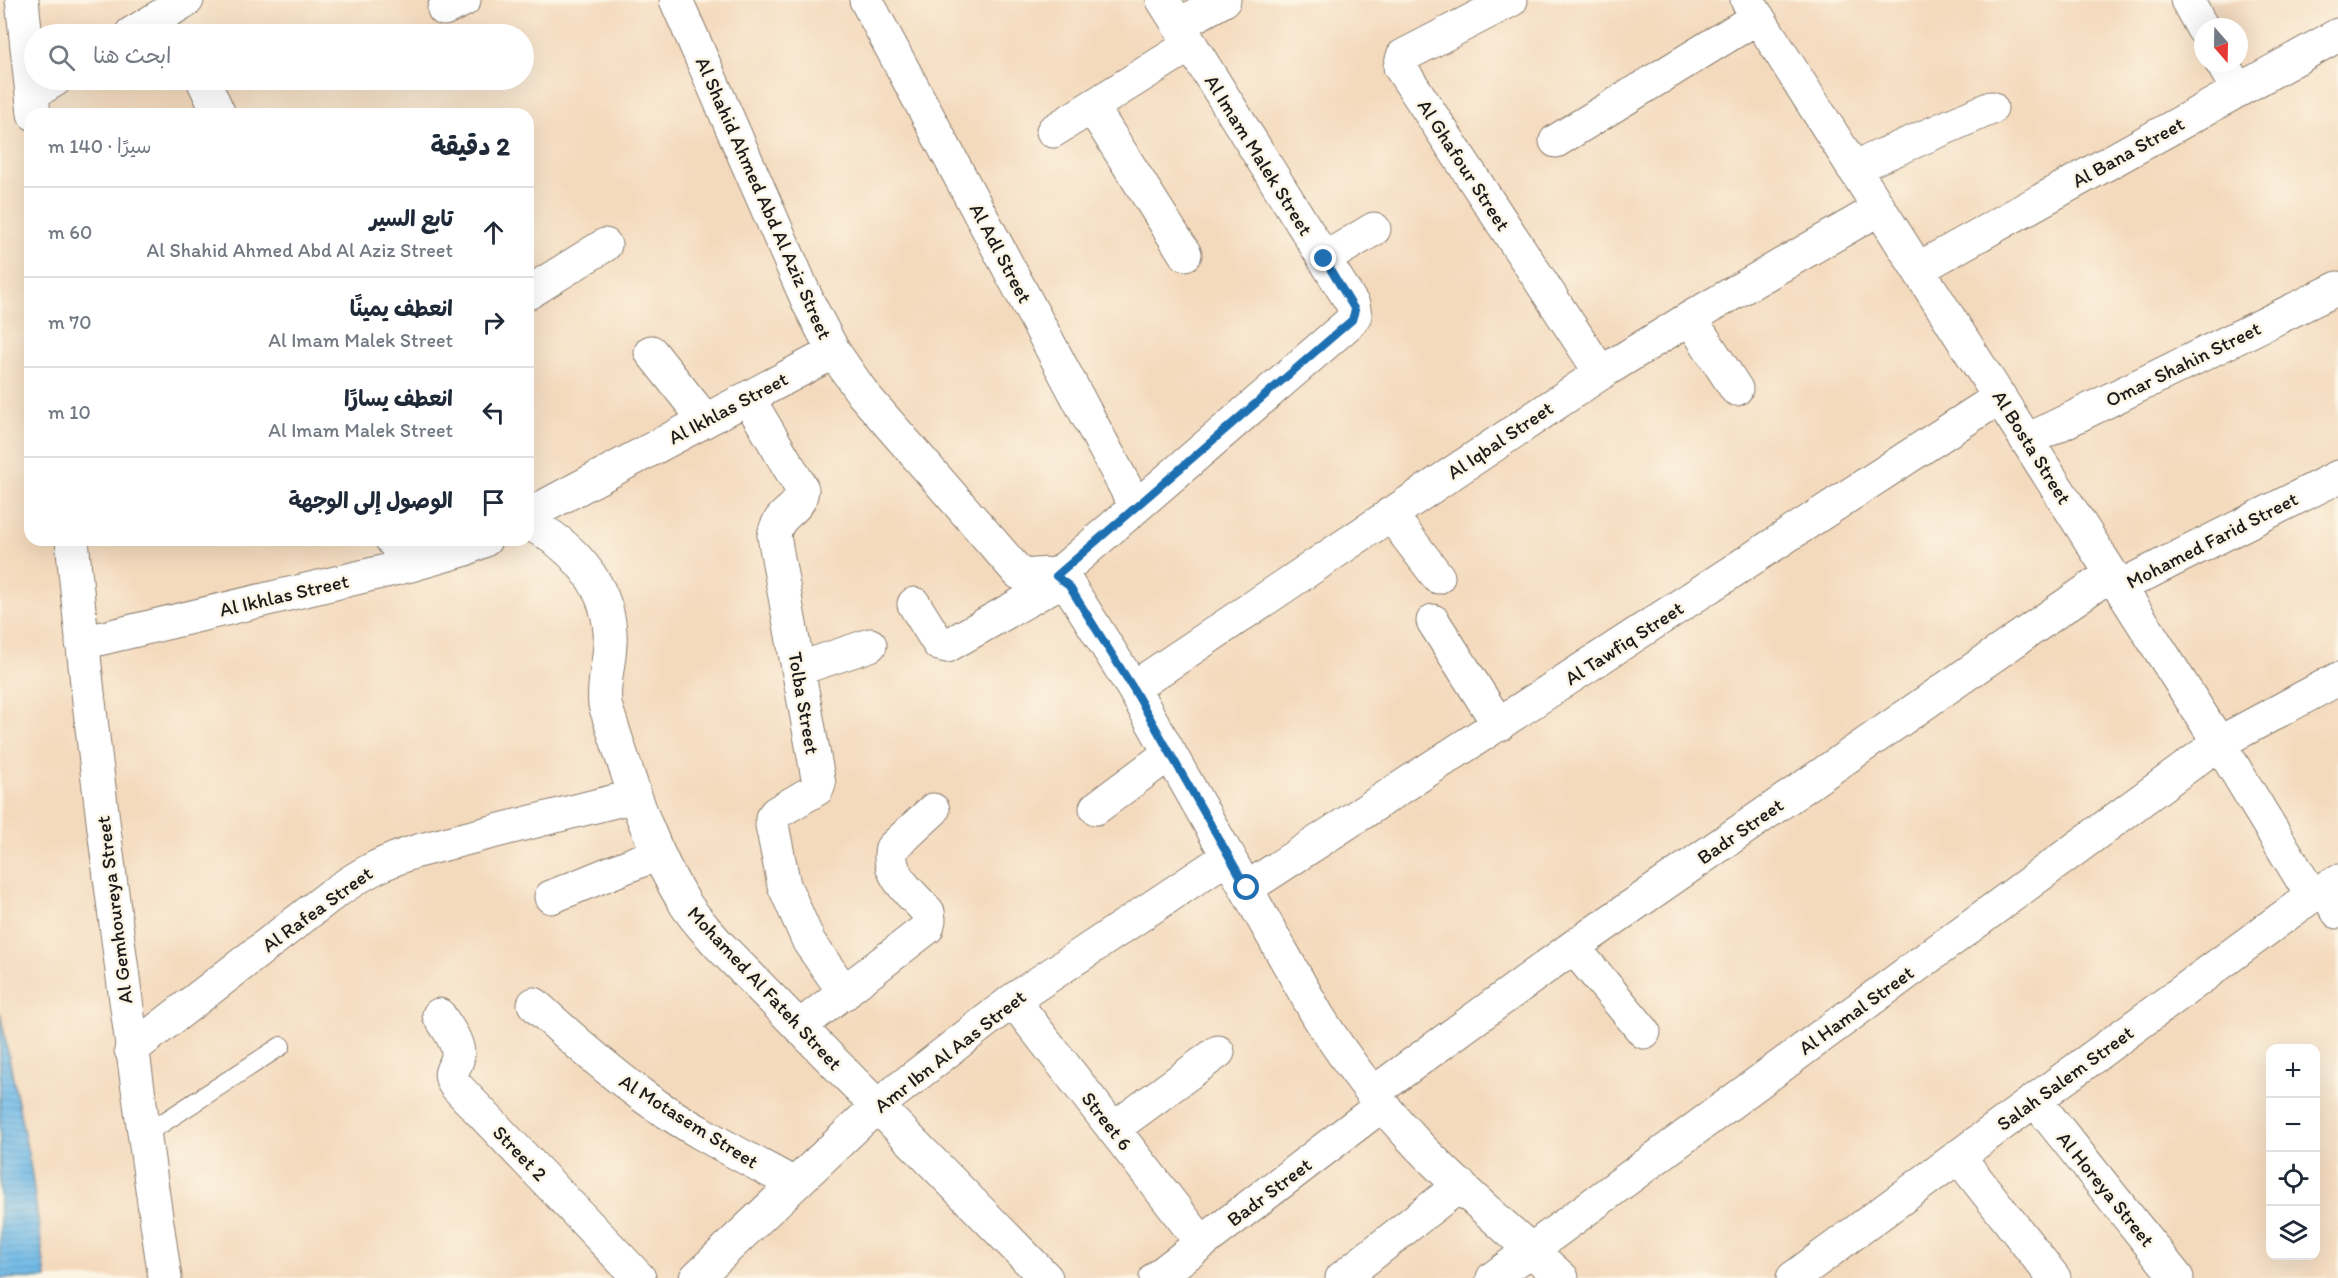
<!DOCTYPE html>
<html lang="ar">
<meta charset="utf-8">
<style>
:root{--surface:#fff;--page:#f2f2f3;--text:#1f2937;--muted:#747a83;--line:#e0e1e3}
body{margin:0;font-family:Itim,"Playpen Sans Arabic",sans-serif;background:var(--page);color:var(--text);direction:rtl}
.controls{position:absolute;right:18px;bottom:18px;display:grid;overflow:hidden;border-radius:12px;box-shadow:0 6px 24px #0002}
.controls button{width:54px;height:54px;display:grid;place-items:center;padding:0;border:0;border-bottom:2px solid var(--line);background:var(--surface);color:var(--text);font:30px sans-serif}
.compass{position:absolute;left:2194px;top:18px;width:54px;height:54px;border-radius:50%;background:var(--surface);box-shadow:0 6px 24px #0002;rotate:160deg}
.stop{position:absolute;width:18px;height:18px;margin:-14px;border:4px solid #1f6fb2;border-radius:50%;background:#fff}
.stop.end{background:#1f6fb2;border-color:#fff;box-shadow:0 2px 6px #0008}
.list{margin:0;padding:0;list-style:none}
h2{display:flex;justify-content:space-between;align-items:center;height:78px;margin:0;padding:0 24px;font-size:26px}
h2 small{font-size:20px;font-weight:400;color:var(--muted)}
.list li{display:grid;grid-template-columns:39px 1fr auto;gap:18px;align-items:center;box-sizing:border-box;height:90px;padding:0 24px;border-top:2px solid var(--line)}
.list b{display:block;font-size:22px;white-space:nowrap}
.list p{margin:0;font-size:20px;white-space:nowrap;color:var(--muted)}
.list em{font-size:20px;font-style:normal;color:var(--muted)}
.icon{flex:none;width:33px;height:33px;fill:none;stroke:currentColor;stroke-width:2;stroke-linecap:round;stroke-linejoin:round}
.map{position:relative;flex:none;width:2338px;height:1278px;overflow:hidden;direction:ltr}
.search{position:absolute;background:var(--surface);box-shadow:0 6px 24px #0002;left:24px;top:24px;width:510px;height:66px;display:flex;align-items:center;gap:15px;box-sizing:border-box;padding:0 21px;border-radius:33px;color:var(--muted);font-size:22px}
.panel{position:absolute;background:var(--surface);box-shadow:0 6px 24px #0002;left:24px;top:108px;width:510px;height:438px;border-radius:18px;direction:rtl}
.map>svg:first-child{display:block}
.water{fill:url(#water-rules);stroke:#456a82;stroke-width:1.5}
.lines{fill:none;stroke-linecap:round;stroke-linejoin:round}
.service-casing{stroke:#887b6c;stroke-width:20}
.minor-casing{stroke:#887b6c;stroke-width:35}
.tertiary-casing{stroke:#887b6c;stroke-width:35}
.service{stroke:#fff;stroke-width:18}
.minor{stroke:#fff;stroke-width:33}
.tertiary{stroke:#fff;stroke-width:33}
.route{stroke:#1f6fb2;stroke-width:8}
.labels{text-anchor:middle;stroke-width:5;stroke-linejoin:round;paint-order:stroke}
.street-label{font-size:20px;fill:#1c1c1c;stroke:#fcf5e5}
</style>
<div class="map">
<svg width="2338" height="1278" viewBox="0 0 2338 1278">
<defs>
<pattern id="water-rules" width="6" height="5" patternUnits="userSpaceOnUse" patternTransform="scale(1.5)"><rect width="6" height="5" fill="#6eb9e7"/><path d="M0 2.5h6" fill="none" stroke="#5f9ec6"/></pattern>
</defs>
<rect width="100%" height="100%" fill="#fcf5e5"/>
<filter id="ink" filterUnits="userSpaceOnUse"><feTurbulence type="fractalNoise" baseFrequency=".0167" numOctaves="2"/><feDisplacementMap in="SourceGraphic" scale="12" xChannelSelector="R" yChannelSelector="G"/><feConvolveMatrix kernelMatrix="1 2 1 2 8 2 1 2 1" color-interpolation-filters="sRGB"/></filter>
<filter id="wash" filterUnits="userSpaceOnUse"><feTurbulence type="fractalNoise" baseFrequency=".008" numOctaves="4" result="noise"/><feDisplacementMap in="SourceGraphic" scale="24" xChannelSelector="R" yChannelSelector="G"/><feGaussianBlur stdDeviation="1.35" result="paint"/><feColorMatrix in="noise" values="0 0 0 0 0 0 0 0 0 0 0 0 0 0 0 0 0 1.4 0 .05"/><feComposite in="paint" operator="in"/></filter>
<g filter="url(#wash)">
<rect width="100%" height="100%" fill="#f4dabd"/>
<path class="water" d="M 0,1012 L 31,1169 L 46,1278 L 0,1278 Z"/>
</g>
<g filter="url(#ink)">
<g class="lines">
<defs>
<path id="service" d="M 144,1135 L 281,1046"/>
<path id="minor" d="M 676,0 L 809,304 L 834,352 L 863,394 L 1019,573 C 1041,581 1045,564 1069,586 L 1133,688 L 1318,1016 C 1347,1062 1380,1105 1418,1145 C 1463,1192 1514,1234 1562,1278
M 866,0 L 1136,507
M 1511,0 L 1403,56 L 1400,67 L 1601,373
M 1747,0 L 2219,743 L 2312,896
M 2187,0 L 2203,29
M 444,9 L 464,0
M 1178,25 L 1224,0
M 131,34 L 187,0
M 2222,63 L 2238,90
M 203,80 L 219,114
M 33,93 L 55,80
M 1092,107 L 1185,254
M 1053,131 L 1190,45
M 1556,141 L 1758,17
M 1853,168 L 1991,108
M 1324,259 L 1374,229
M 1918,269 L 2338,35
M 528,293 L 605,245
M 1690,318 L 1736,389
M 651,352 L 705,420
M 748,398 L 802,489 C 800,513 778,510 774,536 L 819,784 L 817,789 L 776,813 L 772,818 L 772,825 L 784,885 L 809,942 L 845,993
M 2028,440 L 2338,288
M 1390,514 L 1438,577
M 528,515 L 834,352
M 528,523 C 570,543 607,583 610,632 C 612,657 602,680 605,705 C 628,774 647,844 686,905 C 695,919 707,931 718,944 L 1046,1278
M 392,540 L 411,565
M 1056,576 L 1348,324 L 1355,315 L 1353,305 L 1163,0
M 2119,587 L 2338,477
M 914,604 L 939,644 L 947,646 L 1063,580
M 1433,621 L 1499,725
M 82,643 L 411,565 L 463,550 L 485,540
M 798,669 L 870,645
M 1133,688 L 1601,373 L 1690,318 L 1879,209
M 1096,808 L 1170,753
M 1247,888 L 2000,397
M 2324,889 L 2338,912
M 551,897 L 657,854
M 1573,947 L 1644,1032
M 1013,1000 L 1202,1243
M 534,1004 C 570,1037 607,1070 647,1099 C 693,1131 745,1157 794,1184
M 439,1015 C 446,1026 458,1041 458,1054 C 458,1069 445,1069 455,1085 L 639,1278
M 799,1027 L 927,928 L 929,920 L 928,912 C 912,894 885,874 892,848 L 933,810
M 131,1050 L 330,896 C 362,873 384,861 421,850 L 635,796
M 1372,1094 L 1573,947 L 2111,574
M 2035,1100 L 2177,1278
M 1113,1129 L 1218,1052
M 1958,1156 L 2054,1278
M 696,1278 L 877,1106 L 1013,1000 L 1229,856
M 1156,1278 L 1382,1105
M 1342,1278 L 1460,1185
M 1493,1278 L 2219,743 L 2338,679
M 1793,1278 L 2312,896 L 2338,881"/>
<path id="tertiary" d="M 22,0 L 34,114
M 72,540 C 96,787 129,1033 165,1278"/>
</defs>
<use href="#service" class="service-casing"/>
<use href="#minor" class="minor-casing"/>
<use href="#tertiary" class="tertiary-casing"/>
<use href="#service" class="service"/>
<use href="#minor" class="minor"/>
<use href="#tertiary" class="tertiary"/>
</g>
</g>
<g class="lines" filter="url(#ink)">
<path class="route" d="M 1247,888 L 1133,688 L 1069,586 L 1056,576 L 1352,320 L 1355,310 L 1324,259"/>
</g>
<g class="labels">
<g class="street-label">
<text transform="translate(2128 152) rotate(-29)" y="7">Al Bana Street</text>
<text transform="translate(1259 155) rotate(58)" y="7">Al Imam Malek Street</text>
<text transform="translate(1464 165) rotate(57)" y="7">Al Ghafour Street</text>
<text transform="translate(764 198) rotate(66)" y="7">Al Shahid Ahmed Abd Al Aziz Street</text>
<text transform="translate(1001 253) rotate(62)" y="7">Al Adl Street</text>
<text transform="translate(2183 364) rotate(-26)" y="7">Omar Shahin Street</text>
<text transform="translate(728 408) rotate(-28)" y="7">Al Ikhlas Street</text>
<text transform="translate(1500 440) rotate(-34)" y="7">Al Iqbal Street</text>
<text transform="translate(2032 447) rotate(58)" y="7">Al Bosta Street</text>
<text transform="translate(2212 540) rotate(-27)" y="7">Mohamed Farid Street</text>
<text transform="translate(284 595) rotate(-13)" y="7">Al Ikhlas Street</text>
<text transform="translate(1624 643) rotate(-33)" y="7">Al Tawfiq Street</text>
<text transform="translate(804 703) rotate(80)" y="7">Tolba Street</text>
<text transform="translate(1740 831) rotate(-35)" y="7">Badr Street</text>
<text transform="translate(317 909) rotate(-36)" y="7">Al Rafea Street</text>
<text transform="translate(114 910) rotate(-97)" y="7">Al Gemhoureya Street</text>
<text transform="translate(765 988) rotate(47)" y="7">Mohamed Al Fateh Street</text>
<text transform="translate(1856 1010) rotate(-36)" y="7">Al Hamal Street</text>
<text transform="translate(950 1051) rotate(-38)" y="7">Amr Ibn Al Aas Street</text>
<text transform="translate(2065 1078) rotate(-36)" y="7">Salah Salem Street</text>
<text transform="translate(689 1121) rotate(32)" y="7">Al Motasem Street</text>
<text transform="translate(1107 1121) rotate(52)" y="7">Street 6</text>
<text transform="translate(520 1153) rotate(46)" y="7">Street 2</text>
<text transform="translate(2106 1189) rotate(51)" y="7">Al Horeya Street</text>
<text transform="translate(1269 1192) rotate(-37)" y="7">Badr Street</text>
</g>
</g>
</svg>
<div class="controls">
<button>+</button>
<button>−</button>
<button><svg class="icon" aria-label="locate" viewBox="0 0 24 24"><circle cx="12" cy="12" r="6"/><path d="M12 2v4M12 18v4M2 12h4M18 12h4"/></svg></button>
<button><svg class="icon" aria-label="layers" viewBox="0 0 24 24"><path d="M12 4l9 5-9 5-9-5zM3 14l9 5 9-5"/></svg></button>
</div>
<svg class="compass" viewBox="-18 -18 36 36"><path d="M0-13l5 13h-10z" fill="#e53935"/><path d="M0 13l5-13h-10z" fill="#747a83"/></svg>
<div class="stop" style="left:1247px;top:888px"></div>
<div class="stop end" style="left:1324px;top:259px"></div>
<div class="search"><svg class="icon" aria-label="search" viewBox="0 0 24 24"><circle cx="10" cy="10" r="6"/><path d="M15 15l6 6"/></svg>ابحث هنا</div>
<section class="panel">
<h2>2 دقيقة<small>سيرًا · 140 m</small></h2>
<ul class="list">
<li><svg class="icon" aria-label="ahead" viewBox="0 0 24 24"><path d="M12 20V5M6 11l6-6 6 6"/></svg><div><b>تابع السير</b><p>Al Shahid Ahmed Abd Al Aziz Street</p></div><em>60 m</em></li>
<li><svg class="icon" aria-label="right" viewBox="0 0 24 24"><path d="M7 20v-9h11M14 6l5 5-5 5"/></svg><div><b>انعطف يمينًا</b><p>Al Imam Malek Street</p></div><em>70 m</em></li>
<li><svg class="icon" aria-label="left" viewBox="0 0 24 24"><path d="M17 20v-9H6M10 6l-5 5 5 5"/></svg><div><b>انعطف يسارًا</b><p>Al Imam Malek Street</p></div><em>10 m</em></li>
<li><svg class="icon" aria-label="arrive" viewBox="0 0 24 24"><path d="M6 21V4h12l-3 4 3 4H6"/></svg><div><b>الوصول إلى الوجهة</b></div></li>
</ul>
</section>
</div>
